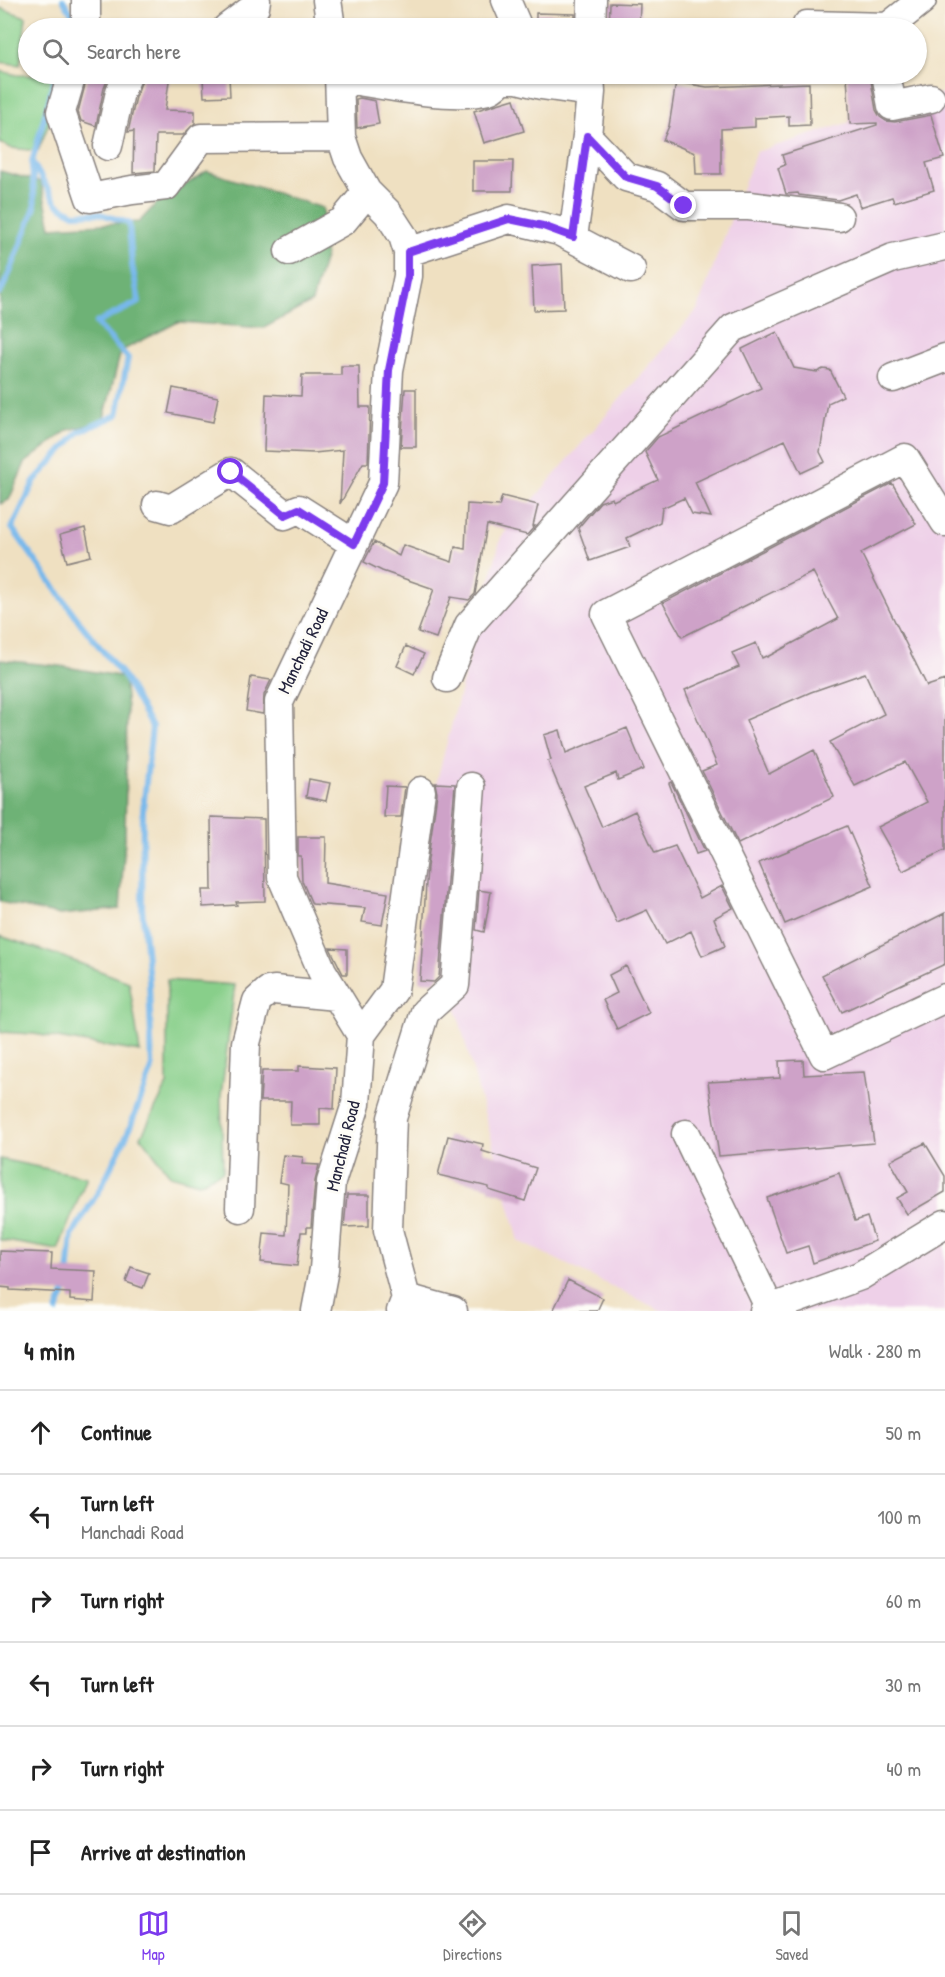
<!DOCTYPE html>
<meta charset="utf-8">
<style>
:root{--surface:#fff;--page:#f6f6f6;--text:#222;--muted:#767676;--line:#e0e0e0;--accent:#7c3aed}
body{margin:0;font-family:"Patrick Hand",sans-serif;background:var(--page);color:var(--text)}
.stop{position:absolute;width:18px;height:18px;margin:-14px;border:4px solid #7c3aed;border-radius:50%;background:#fff}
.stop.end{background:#7c3aed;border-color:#fff;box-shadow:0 2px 6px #0008}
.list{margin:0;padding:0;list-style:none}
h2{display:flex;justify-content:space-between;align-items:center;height:78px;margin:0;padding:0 24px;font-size:26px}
h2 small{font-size:20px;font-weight:400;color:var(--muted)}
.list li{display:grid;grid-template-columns:39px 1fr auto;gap:18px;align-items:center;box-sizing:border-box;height:84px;padding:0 24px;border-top:2px solid var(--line)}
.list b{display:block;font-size:22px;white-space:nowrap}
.list p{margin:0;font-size:20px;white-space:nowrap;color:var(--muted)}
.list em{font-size:20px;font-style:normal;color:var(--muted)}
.icon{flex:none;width:33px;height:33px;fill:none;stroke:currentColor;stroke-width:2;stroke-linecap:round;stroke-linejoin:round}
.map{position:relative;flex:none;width:945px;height:1311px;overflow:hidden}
.search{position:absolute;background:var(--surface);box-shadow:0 2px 4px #0004;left:18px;right:18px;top:18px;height:66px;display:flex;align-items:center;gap:15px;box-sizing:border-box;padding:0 21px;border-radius:33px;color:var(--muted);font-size:22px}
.sheet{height:582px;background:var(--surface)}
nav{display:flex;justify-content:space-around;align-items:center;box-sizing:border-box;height:84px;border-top:2px solid var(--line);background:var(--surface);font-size:16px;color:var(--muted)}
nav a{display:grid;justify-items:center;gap:3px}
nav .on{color:var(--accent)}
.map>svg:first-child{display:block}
.built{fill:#eed0e8}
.green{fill:#88cf8a;stroke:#557862;stroke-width:1.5}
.forest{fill:#6eb276;stroke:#486a58;stroke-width:1.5}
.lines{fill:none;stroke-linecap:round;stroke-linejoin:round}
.stream{stroke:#77b8eb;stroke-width:6}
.building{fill:#cea2c8}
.minor-casing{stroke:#88817e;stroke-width:31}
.minor{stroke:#fff;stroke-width:28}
.route{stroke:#7c3aed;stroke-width:8}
.labels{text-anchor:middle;stroke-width:6;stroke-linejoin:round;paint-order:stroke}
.street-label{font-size:18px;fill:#22223b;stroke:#fdfcf7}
</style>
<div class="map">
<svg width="945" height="1311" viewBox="0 0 945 1311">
<rect width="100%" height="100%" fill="#fdfcf7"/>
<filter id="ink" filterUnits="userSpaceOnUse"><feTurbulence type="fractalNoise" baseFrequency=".0167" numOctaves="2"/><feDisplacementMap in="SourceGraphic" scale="12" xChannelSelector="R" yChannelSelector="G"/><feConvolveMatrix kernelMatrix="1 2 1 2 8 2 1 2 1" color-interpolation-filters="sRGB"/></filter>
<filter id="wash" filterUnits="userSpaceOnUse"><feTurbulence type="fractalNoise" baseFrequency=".008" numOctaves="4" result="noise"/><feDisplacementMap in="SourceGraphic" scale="24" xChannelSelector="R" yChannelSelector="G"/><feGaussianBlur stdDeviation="1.35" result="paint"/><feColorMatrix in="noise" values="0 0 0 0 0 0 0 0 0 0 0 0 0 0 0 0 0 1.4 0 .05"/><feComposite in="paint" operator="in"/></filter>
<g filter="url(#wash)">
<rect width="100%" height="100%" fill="#efe0c1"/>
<path class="built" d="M 945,92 L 945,1311 L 662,1311 L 519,1241 L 416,860 L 501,537 L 697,310 L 756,152 Z"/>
<path class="green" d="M 0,8 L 26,17 L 20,65 L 0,62 Z
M 0,71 L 17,75 L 59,76 L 51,118 L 38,151 L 11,148 L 0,143 Z
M 0,936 L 66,958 L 129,982 L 140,1052 L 34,1034 L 0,1032 Z
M 167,980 L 235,985 L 221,1096 L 223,1171 L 199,1183 L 170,1175 L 141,1137 L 167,1085 Z
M 0,1159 L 87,1177 L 58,1250 L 0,1240 Z"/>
<path class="forest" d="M 0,171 L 41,182 L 51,227 L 139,222 L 157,203 L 207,171 L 323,208 L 325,257 L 312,302 L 264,328 L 178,322 L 121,351 L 103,422 L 68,430 L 25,463 L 9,500 L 0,504 Z
M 0,660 L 60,666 L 124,677 L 127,709 L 125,839 L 120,909 L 60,915 L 0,902 Z"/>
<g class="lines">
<path class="stream" d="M 63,0 L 72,14 L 68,28
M 56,74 L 32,162 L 57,204 L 74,214 L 98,213 L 129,223 L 132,265 L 139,302 L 96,323 L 128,358 L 117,415 L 79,432 L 35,480 L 12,528 L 81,624 L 124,677 L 152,727 L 143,810 L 142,907 L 149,981 L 152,1069 L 127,1135 L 100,1189 L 72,1235 L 68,1276
M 0,293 L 10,272 L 35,207 L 32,166
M 57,1311 L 67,1287"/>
</g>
<g id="blocks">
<path class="building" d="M 610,3 L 640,4 L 639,28 L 609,28 Z
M 536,13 L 575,14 L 575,28 L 536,28 Z
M 88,74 L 110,74 L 104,88 L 96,126 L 81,121 L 78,112 Z
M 144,74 L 170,74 L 165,110 L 195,111 L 195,123 L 183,135 L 156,135 L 155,171 L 133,173 L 134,131 L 128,132 L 136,97 Z
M 870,75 L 876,110 L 880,117 L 886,121 L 895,122 L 931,115 L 944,158 L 926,163 L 934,190 L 894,202 L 892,197 L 860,207 L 856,194 L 838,200 L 799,195 L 798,193 L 786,194 L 778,168 L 785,165 L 782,155 L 877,125 L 877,123 L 850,124 L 847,77 Z
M 229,77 L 230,96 L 204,97 L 203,78 Z
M 676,82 L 707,87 L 809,83 L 810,125 L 789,126 L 789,116 L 755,118 L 755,127 L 721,129 L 721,174 L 696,174 L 695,153 L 663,140 L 669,126 Z
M 360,98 L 375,101 L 379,124 L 357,128 L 356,99 Z
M 514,99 L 524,131 L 484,143 L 474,111 Z
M 473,161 L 513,161 L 512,191 L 473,191 Z
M 562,264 L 564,309 L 534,310 L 532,266 Z
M 777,332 L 794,368 L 817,372 L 823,369 L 830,370 L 843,396 L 828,403 L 820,452 L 825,462 L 801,473 L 785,440 L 695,482 L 711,517 L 692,514 L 684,498 L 662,508 L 660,522 L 627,538 L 630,547 L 590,561 L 578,528 L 600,502 L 612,498 L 613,501 L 658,480 L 645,452 L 658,437 L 761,388 L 742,349 Z
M 341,366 L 359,366 L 360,407 L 370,407 L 368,463 L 363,463 L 340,504 L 343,450 L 314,453 L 264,451 L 266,394 L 301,396 L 302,375 L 341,375 Z
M 173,388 L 218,397 L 213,422 L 168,413 Z
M 405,389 L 416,389 L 416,447 L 401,447 Z
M 892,483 L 916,524 L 861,553 L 927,686 L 945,680 L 945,850 L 903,871 L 878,827 L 927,802 L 905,762 L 855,786 L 830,742 L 884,714 L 865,673 L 811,692 L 746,720 L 769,774 L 814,750 L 834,797 L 738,844 L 702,771 L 717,765 L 685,690 L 739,667 L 732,653 L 756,643 L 762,658 L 766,656 L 767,657 L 838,619 L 813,572 L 682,637 L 663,603 Z
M 502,496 L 538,505 L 533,526 L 535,526 L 527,535 L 487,525 L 475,594 L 469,600 L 451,597 L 436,638 L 418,632 L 434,589 L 382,571 L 364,562 L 374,542 L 399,556 L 403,545 L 452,562 L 455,547 L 465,549 L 467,504 L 499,506 Z
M 85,528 L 91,556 L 67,562 L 60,535 Z
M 406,646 L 424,654 L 414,674 L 397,666 Z
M 251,677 L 271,680 L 264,695 L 263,714 L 246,711 Z
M 627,728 L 644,769 L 618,780 L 616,773 L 584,786 L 602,827 L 635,811 L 655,853 L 675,846 L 700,898 L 722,886 L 733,908 L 714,918 L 725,946 L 702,956 L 691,931 L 665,944 L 647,910 L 617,923 L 548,761 L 551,760 L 544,735 L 560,730 L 566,753 Z
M 309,779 L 330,783 L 326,801 L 306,797 Z
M 671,782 L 705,851 L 696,854 L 669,783 Z
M 435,783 L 455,784 L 439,977 L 434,982 L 420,981 L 427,867 L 437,793 Z
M 386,786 L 405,787 L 401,817 L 384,817 Z
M 211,817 L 264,819 L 265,901 L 236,902 L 237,905 L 203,907 L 202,890 L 212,890 Z
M 847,826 L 873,886 L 785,924 L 759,863 Z
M 298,837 L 326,837 L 325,883 L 388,893 L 382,925 L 362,922 L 365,908 L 312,904 L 302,881 L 301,856 L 298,856 Z
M 479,890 L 491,892 L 484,932 L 476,930 Z
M 945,913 L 945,964 L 842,1012 L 822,975 Z
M 330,948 L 347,949 L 347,974 L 343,974 Z
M 626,966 L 649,1013 L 617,1029 L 603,1000 L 617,993 L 609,975 Z
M 803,1060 L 804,1075 L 864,1072 L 874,1143 L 719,1156 L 708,1082 L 780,1078 L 779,1061 Z
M 299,1066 L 336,1068 L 334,1109 L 320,1108 L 320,1125 L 290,1125 L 291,1101 L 260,1101 L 262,1071 L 299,1071 Z
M 448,1136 L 483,1144 L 482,1151 L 536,1168 L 525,1201 L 489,1190 L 489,1187 L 438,1175 Z
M 925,1143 L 945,1176 L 945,1192 L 907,1214 L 897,1198 L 908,1192 L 890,1161 Z
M 283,1155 L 303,1157 L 302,1164 L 319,1165 L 315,1181 L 311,1227 L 307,1227 L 307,1232 L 301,1232 L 297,1266 L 261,1262 L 264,1233 L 286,1235 L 288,1184 L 279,1182 Z
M 839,1173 L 855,1221 L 867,1217 L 875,1241 L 813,1263 L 808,1246 L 786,1253 L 767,1198 Z
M 347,1195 L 369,1195 L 369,1226 L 344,1227 Z
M 0,1251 L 52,1253 L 51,1269 L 96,1271 L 94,1302 L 70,1300 L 70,1293 L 10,1290 L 10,1288 L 0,1287 Z
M 131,1267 L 149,1273 L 143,1288 L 126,1282 Z
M 568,1280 L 603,1298 L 597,1311 L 553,1311 Z"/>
</g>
</g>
<g filter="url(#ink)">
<use href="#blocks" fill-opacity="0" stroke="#88817e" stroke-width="1.5"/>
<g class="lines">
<defs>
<path id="minor" d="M 327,0 L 331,28
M 506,0 L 518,28
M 807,25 L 888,27 L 922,0
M 84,28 L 86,21 L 86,0
M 227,28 L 255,7 L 256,0
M 591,28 L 592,0
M 72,74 L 61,112 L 90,198 L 132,190 L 166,186 L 201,138 L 341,137
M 590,74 L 591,92 L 587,136 L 626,177 L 657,186 L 684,206 L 749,206 L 839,217
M 886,74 L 892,106 L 931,98
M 340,78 C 378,84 452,100 488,90 C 493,89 498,83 502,79 L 517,79 L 541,85 L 591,92
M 108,146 L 120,92 L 128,74
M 573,237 L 587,136
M 289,251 L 343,221 L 367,192
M 408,252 L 509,219 L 559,231 L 631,269
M 893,378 L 945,358
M 157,505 L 171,509 L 231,472 L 285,515 L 299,509 L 354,544
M 945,522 L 905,458 L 606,614 L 824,1055 L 945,998
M 447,678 L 469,625 L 733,328 L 893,258 L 945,246
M 361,1035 L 394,990 L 421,791
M 686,1134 L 770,1309
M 240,1208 L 246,1043 L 257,1001 L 268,991 L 274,990 L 336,996
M 406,1298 L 388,1230 L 392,1118 L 425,1012 L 455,985 L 471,787
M 316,1311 L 324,1269 L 331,1182 L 356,1104 L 361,1035 L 322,971 L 282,877 L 279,702 L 383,483 L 389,370 L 408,276 L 408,252 L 403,236 L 388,213 L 367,192 L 348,158 L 341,137 L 339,74
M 401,1311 L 406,1298 L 453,1311
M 764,1311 L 860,1276 L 945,1224"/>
</defs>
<use href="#minor" class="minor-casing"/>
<use href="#minor" class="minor"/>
</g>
</g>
<g class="lines" filter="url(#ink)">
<path class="route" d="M 231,472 L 285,515 L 299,509 L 354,544 L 383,483 L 389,370 L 408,276 L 408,252 L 509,219 L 543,226 L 573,237 L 587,136 L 626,177 L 657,186 L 684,206"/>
</g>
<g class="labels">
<g class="street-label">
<text transform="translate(303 651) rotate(-64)" y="6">Manchadi Road</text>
<text transform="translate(343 1146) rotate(-76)" y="6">Manchadi Road</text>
</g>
</g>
</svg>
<div class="stop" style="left:231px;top:472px"></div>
<div class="stop end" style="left:684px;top:206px"></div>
<div class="search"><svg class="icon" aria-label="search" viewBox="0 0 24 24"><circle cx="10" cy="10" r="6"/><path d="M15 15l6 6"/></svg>Search here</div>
</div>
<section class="sheet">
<h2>4 min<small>Walk · 280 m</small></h2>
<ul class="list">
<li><svg class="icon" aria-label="ahead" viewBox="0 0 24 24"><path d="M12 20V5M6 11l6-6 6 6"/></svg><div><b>Continue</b></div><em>50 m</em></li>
<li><svg class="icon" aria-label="left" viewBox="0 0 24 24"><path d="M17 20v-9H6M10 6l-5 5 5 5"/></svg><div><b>Turn left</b><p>Manchadi Road</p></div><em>100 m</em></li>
<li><svg class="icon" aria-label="right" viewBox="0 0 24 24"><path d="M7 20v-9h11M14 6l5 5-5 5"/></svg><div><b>Turn right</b></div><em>60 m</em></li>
<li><svg class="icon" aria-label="left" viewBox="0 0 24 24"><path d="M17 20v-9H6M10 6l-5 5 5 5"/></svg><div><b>Turn left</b></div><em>30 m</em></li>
<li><svg class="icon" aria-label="right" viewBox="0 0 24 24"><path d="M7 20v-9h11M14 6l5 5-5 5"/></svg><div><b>Turn right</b></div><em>40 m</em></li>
<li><svg class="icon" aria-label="arrive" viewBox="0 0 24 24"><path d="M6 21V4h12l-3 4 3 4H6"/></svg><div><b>Arrive at destination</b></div></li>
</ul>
</section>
<nav>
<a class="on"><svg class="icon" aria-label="map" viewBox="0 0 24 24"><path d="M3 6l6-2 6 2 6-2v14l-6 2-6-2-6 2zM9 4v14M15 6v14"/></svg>Map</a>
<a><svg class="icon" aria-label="directions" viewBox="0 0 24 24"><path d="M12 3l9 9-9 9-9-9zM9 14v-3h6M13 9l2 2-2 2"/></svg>Directions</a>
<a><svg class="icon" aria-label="saved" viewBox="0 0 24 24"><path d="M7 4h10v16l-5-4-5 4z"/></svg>Saved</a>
</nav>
